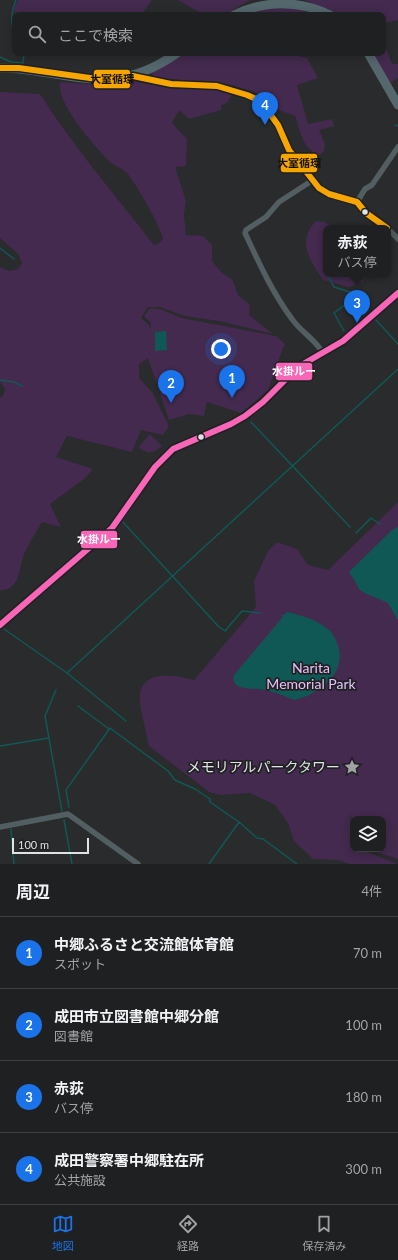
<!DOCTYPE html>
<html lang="ja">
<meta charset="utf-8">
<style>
:root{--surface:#1f2021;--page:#27282a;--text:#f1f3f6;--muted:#a1a3a5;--line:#3c3e3f;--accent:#1a73e8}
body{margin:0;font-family:Lato,"Noto Sans JP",sans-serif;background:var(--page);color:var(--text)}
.controls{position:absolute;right:12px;bottom:12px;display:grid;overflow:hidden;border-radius:8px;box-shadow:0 2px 10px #0003}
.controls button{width:36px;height:36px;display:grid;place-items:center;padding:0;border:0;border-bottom:1px solid var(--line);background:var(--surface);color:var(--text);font:20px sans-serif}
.scale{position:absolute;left:12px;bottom:10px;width:77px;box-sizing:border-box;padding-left:4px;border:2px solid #e1e2e4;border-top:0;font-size:11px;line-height:14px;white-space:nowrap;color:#e1e2e4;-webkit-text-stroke:3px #1f2123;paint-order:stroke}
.you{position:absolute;left:221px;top:349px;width:14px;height:14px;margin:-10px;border:3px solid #fff;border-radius:50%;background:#1a73e8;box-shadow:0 0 0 6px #1a73e833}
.badge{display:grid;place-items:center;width:26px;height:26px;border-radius:50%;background:var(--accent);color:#fff;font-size:13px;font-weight:700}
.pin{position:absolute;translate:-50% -33px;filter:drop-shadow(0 1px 2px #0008)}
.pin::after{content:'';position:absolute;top:21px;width:14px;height:12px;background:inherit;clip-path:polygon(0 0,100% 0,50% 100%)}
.popup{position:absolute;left:323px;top:225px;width:68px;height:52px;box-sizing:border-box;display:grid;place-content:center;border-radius:8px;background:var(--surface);filter:drop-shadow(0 1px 3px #0005);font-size:13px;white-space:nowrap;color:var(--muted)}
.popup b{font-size:15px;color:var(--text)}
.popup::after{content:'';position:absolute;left:50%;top:100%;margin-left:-8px;border:8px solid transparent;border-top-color:var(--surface)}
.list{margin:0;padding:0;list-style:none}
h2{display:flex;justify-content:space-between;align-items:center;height:52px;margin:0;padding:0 16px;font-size:17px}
h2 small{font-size:13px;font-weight:400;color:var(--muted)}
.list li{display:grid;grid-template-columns:26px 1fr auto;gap:12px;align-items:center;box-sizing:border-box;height:72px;padding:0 16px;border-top:1px solid var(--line)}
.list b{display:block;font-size:15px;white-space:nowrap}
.list p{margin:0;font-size:13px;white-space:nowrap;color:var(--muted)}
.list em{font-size:13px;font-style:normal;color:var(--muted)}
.icon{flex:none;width:22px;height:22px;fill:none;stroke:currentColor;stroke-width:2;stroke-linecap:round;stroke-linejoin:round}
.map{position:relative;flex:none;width:398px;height:864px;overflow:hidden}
.search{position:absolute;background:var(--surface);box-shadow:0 2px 10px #0003;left:12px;right:12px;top:12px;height:44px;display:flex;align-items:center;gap:10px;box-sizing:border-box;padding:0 14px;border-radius:8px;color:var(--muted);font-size:15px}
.sheet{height:340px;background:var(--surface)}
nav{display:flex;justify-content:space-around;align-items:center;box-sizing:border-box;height:56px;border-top:1px solid var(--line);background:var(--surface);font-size:11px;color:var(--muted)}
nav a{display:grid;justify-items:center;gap:2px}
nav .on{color:var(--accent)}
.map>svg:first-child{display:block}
.green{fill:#432a4e}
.water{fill:#105856}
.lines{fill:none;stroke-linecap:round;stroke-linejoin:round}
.stream{stroke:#105856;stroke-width:1.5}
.minor{stroke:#525e62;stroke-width:5.5}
.tertiary{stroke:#525e62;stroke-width:7}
.primary{stroke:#54676d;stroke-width:9}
.bus-1-casing{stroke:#1f2123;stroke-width:9}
.bus-2-casing{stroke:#1f2123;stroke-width:9}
.bus-1{stroke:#fa66b7;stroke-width:6}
.bus-2{stroke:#f7a600;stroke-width:6}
.bus-dot{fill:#e1e2e4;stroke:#1f2123;stroke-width:1.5}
.labels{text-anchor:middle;stroke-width:3.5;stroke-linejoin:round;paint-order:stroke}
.park-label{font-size:14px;fill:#e7c0f9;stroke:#1f2123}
.poi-label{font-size:14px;fill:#e1e2e4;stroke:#1f2123;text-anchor:end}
.line-badge{stroke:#1f2123;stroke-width:1.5}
.badge-label{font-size:11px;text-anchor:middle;font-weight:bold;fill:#fff}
.pale-badge-label{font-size:11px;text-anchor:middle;font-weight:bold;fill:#111}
</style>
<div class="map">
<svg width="398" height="864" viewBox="0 0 398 864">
<rect width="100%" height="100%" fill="#292b2c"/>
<path class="green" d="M 18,0 L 152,0 L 143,13 L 147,15 L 15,15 L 15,31 L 14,8 Z
M 178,0 L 251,0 C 242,3 230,13 224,15 C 207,20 192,8 178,0 Z
M 304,0 L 398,0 L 398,20 L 384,23 L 385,46 L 392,64 L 398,64 L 398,78 L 390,83 L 373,53 L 383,53 L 383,15 L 342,15 Z
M 289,6 L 317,15 L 245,15 L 271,7 Z
M 185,53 L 284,53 L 307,58 L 318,78 L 297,85 L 308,124 L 332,119 L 334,126 L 319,130 L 325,144 L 324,152 L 319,155 C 303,150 300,130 295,116 L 276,109 L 265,97 L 253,91 L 231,85 L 151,77 L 153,72 Z
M 133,81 L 169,88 L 216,89 L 232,94 L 227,103 L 221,105 L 221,110 L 189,119 L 179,110 L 172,123 L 187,139 L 186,166 L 175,167 L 186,201 L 184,214 L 186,235 L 203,236 L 212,245 L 212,261 L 222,273 L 232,279 L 238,295 L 250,305 L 249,315 L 273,334 L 219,321 L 184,316 L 160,307 L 148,307 L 141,318 L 149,325 L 150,330 L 151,323 L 144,316 L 150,308 L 160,309 L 182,318 L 276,336 L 285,344 L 283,348 L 268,390 L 241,413 L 207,402 L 204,416 L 189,414 L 169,420 L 148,358 L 139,364 L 139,378 L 152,392 L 169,426 L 163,435 L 141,430 L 132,452 L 67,436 L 56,457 L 93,469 L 84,479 L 50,504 L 61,527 L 42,522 C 36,532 30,542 25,552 C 19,565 21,591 0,590 L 0,397 L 3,396 L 5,389 L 0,382 L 0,267 L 9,271 L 18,269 L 22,263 L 18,254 L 0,238 L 0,92 L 40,94 C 74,147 115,195 154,245 L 161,242 L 163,238 C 157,220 138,187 127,173 C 122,168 114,166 109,161 C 94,146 56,103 60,82 L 109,86 Z
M 316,221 L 325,222 L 334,228 L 326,228 L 326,274 L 367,274 L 363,282 L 349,287 L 323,280 C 310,261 296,241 316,221 Z
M 150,434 L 162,446 C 154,453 149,454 140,449 L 139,446 Z
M 398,502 L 398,859 L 368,849 L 383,849 L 383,819 L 353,819 L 353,823 L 349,812 L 353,834 L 353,849 L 359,849 L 398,864 L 349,864 L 339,860 L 313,859 L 294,841 L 288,823 L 275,805 L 250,793 L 220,795 L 209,792 L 149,746 C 147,734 138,704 140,693 C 145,669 177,675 194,680 L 256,607 L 254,581 L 268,551 L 277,542 L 297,549 L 308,565 L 328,570 Z"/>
<path class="water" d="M 166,331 L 167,350 L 155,351 L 155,332 Z
M 398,527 L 398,619 L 397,619 L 388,603 C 382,600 362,593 359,589 C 356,583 353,578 349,572 L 392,530 Z
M 287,612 C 301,615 318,620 329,630 C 334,634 337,642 339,649 C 343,670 329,685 311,694 C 306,697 299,698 294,700 C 285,696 269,690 260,689 C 252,688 245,690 238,686 C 233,683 233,679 234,675 Z"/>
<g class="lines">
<path class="stream" d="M 15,32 C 9,23 12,9 16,0
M 0,57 L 11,62 L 23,63 L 24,53
M 395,125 L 398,126
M 0,248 L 14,259
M 328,275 L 334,287 L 353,293 L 355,300 L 347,303 L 334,313 L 344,331
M 376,320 L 398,344
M 0,380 L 14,382 L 22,386
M 251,422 L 350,527
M 123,522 L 219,627 L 225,631 L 242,611 L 260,613
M 356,533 L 371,518 L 380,524
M 282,616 L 285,615
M 4,629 L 67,673 L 126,721
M 67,673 L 398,369
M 56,690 L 45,716 L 62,811
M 78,706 L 109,729
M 0,746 L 49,738
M 69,807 L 66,790 L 110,728 L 168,771 L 175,780 L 195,789 L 210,799 L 210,802 L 239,822 L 257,838 L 263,839 L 297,864
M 64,820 L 72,864
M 11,829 L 14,864
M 209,864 L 239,822"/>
<path class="minor" d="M 133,76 L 171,84 L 217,86 L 256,99 L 270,114 L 278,125 L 289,150 L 319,188 L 329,194 L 357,202 L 366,213 L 387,228
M 313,180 L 279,202 L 266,217 L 246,230 L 245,233 C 259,263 272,292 292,319 C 301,332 315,339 323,353
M 357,202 L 365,189 L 372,185 L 398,147
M 388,229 L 398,239
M 0,827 L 68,814 L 138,864"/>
<path class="tertiary" d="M 0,625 L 112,528 C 134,503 146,470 173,449 L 231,424 L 245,416 L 263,402 L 298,367 L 343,341 L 398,293"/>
<path class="primary" d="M 234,15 C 265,0 299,0 330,15
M 368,53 L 398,105
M 0,68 C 16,67 33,71 49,73 C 101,82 132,85 177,53"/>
<defs>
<path id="bus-1" d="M 0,625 L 112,528 L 155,467 L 173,449 L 231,424 L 245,416 L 263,402 L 298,367 L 343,341 L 398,293"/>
<path id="bus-2" d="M 0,68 L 19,68 L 104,80 L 133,76 L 171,84 L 217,86 L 247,95 L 256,99 L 270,114 L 278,125 L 289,150 L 319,188 L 329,194 L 357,202 L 366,213 L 387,228"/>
</defs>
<use href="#bus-1" class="bus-1-casing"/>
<use href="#bus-2" class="bus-2-casing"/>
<use href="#bus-1" class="bus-1"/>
<use href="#bus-2" class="bus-2"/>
</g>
<defs>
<symbol id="sight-bare" viewBox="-9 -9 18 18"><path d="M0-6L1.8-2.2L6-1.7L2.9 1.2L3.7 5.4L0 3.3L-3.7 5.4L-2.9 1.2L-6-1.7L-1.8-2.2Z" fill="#a1a2a4" stroke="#1f2123" stroke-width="2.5" paint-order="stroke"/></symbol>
</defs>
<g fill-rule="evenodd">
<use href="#sight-bare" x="341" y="756" width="22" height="22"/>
</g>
<g class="bus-dot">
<circle cx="365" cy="212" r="3.5"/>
<circle cx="201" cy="437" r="3.5"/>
</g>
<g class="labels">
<g class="park-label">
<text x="311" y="673">Narita<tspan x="311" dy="16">Memorial Park</tspan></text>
</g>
<g class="poi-label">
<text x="340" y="772">メモリアルパークタワー</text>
</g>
</g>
<g class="line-badge">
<rect x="93" y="69" width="38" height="20" rx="4" fill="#f7a600"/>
<rect x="280" y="153" width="38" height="20" rx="4" fill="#f7a600"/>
<rect x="275" y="362" width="38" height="19" rx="4" fill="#fa66b7"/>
<rect x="80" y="530" width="38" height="19" rx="4" fill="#fa66b7"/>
</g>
<g class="badge-label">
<text x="294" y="375">水掛ルー</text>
<text x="99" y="543">水掛ルー</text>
</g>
<g class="pale-badge-label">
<text x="112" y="83">大室循環</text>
<text x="299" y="167">大室循環</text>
</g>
</svg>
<div class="controls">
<button><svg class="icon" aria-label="layers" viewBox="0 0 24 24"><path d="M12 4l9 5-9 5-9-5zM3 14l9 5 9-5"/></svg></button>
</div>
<div class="scale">100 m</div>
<div class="you"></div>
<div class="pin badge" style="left:232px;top:398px">1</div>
<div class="pin badge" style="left:171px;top:403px">2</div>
<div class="pin badge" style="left:357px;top:323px">3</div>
<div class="popup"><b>赤荻</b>バス停</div>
<div class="pin badge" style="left:265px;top:125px">4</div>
<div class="search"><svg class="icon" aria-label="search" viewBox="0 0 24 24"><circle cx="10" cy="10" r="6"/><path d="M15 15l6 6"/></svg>ここで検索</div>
</div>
<section class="sheet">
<h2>周辺<small>4件</small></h2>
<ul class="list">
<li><span class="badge">1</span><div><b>中郷ふるさと交流館体育館</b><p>スポット</p></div><em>70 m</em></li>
<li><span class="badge">2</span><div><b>成田市立図書館中郷分館</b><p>図書館</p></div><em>100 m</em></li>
<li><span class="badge">3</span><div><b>赤荻</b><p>バス停</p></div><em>180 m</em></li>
<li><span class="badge">4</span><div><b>成田警察署中郷駐在所</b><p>公共施設</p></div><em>300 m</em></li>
</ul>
</section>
<nav>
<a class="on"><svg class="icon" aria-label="map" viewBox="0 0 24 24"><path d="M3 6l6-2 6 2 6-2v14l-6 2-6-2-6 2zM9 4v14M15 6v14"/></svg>地図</a>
<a><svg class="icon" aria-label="directions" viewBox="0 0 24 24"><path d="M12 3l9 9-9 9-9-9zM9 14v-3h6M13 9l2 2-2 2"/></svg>経路</a>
<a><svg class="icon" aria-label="saved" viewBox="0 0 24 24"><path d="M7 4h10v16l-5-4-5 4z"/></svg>保存済み</a>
</nav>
